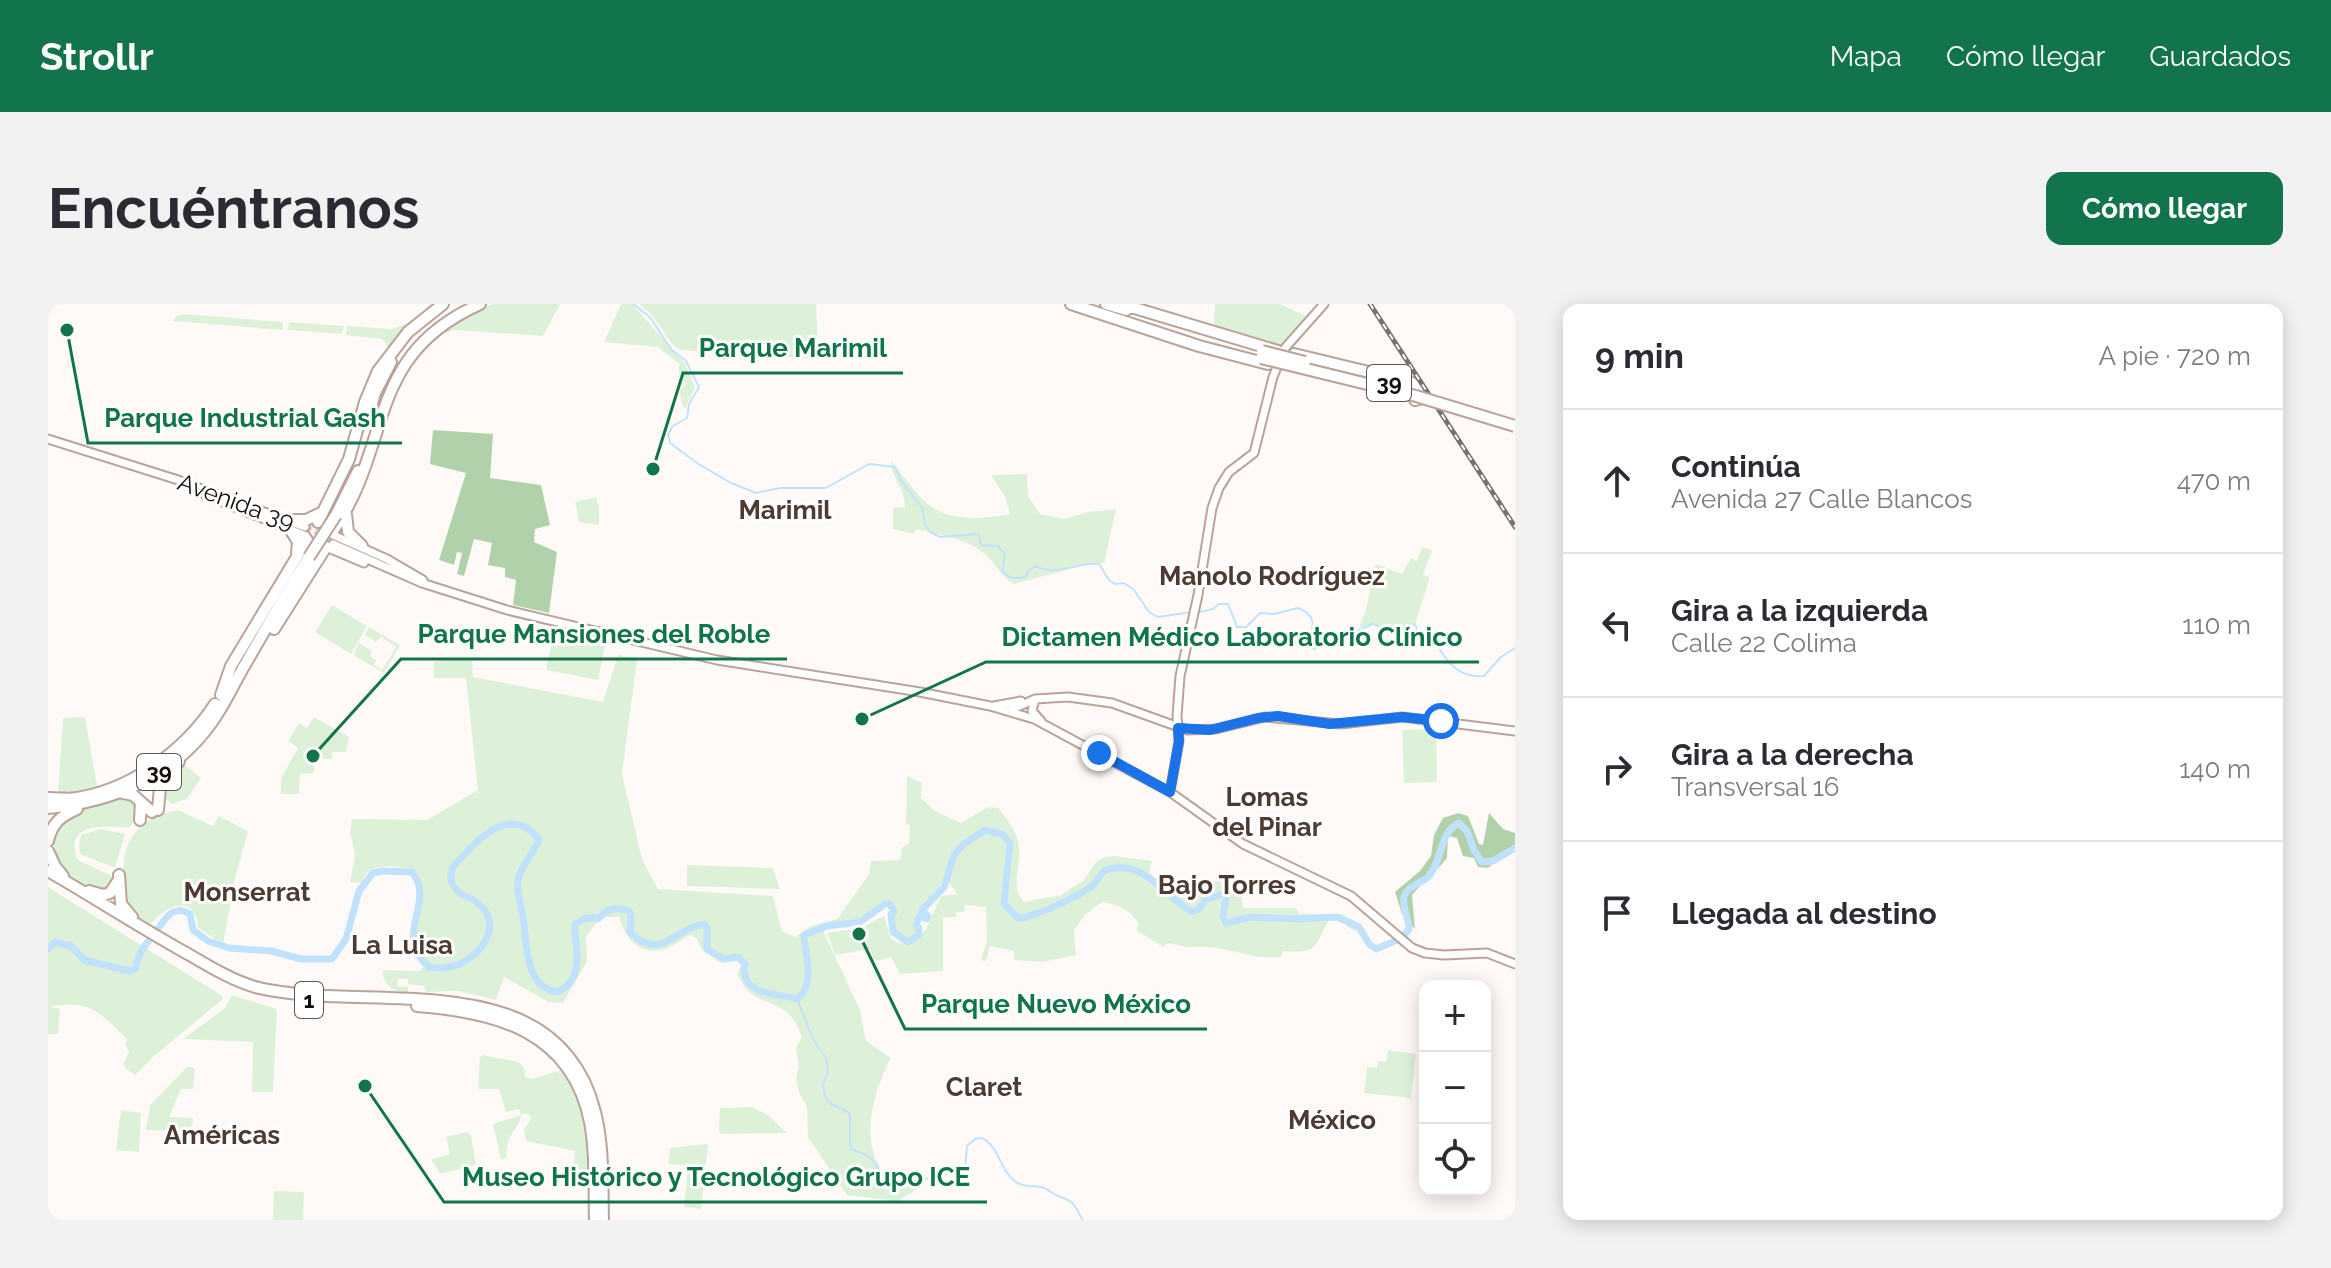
<!DOCTYPE html>
<html lang="es">
<meta charset="utf-8">
<style>
:root{--surface:#fff;--page:#f2f2f3;--text:#2b2b33;--muted:#7c7c81;--line:#e1e1e2;--accent:#11744a}
body{margin:0;font-family:Raleway,sans-serif;background:var(--page);color:var(--text)}
.controls{position:absolute;right:24px;bottom:24px;display:grid;overflow:hidden;border-radius:16px;box-shadow:0 4px 20px #0003}
.controls button{width:72px;height:72px;display:grid;place-items:center;padding:0;border:0;border-bottom:2px solid var(--line);background:var(--surface);color:var(--text);font:40px sans-serif}
.stop{position:absolute;width:24px;height:24px;margin:-18px;border:6px solid #1a73e8;border-radius:50%;background:#fff}
.stop.end{background:#1a73e8;border-color:#fff;box-shadow:0 2px 8px #0008}
.list{margin:0;padding:0;list-style:none}
h2{display:flex;justify-content:space-between;align-items:center;height:104px;margin:0;padding:0 32px;font-size:34px}
h2 small{font-size:26px;font-weight:400;color:var(--muted)}
.list li{display:grid;grid-template-columns:52px 1fr auto;gap:24px;align-items:center;box-sizing:border-box;height:144px;padding:0 32px;border-top:2px solid var(--line)}
.list b{display:block;font-size:30px;white-space:nowrap}
.list p{margin:0;font-size:26px;white-space:nowrap;color:var(--muted)}
.list em{font-size:26px;font-style:normal;color:var(--muted)}
.icon{flex:none;width:44px;height:44px;fill:none;stroke:currentColor;stroke-width:2;stroke-linecap:round;stroke-linejoin:round}
.map{position:relative;flex:none;width:1467px;height:916px;overflow:hidden;border-radius:16px}
header{display:flex;align-items:center;gap:48px;box-sizing:border-box;height:112px;padding:0 40px;background:var(--accent);color:#fff}
header strong{font-size:38px}
nav{display:flex;gap:44px;margin-inline-start:auto;font-size:28px}
.intro{display:flex;align-items:center;justify-content:space-between;box-sizing:border-box;height:192px;padding:0 48px}
h1{margin:0;font-size:56px}
.button{padding:20px 36px;border-radius:16px;background:var(--accent);color:#fff;font-size:28px;font-weight:700}
main{display:flex;gap:48px;padding:0 48px}
aside{flex:1;background:var(--surface);border-radius:16px;box-shadow:0 4px 20px #0003}
.map>svg:first-child{display:block}
.green{fill:#ddf1d9}
.forest{fill:#b1d1aa}
.lines{fill:none;stroke-linecap:round;stroke-linejoin:round}
.stream{stroke:#c1e2fc;stroke-width:2}
.river{stroke:#c1e2fc;stroke-width:7}
.secondary-tunnel{stroke:#dcd7d4;stroke-width:7;stroke-dasharray:7 3.5;stroke-linecap:butt}
.secondary-casing{stroke:#baa398;stroke-width:11}
.highway-casing{stroke:#baa398;stroke-width:14}
.secondary{stroke:#fff;stroke-width:7}
.highway{stroke:#fff;stroke-width:10}
.rail-casing{stroke:#78716e;stroke-width:5}
.rail{stroke:#fff;stroke-width:2;stroke-dasharray:6;stroke-linecap:butt}
.highway-bridge-casing{stroke:#baa398;stroke-width:14;stroke-linecap:butt}
.highway-bridge{stroke:#fff;stroke-width:10}
.route{stroke:#1a73e8;stroke-width:10}
.labels{text-anchor:middle;stroke-width:6;stroke-linejoin:round;paint-order:stroke}
.shield{fill:#fff;stroke:#5c5654;stroke-width:2}
.shield-label{font-size:22px;font-weight:bold;fill:#160e0a}
.street-label{font-size:24px;fill:#160e0a;stroke:#fff}
.neighbourhood-label{font-size:26px;font-weight:bold;fill:#4d3a30;stroke:#fff}
.leader{fill:none;stroke:#11744a;stroke-width:3}
.callout-dot{fill:#11744a;stroke:#fff;stroke-width:3}
.callout-label{font-size:26px;text-anchor:middle;font-weight:bold;fill:#11744a;stroke:#fff;stroke-width:6;stroke-linejoin:round;paint-order:stroke}
</style>
<header>
<strong>Strollr</strong>
<nav><a>Mapa</a><a>Cómo llegar</a><a>Guardados</a></nav>
</header>
<div class="intro"><h1>Encuéntranos</h1><a class="button">Cómo llegar</a></div>
<main>
<div class="map">
<svg width="1467" height="916" viewBox="0 0 1467 916">
<rect width="100%" height="100%" fill="#fffaf8"/>
<path class="green" d="M 445,0 L 512,0 L 495,32 L 407,26 L 386,31 L 418,10 Z
M 573,0 L 584,0 L 636,58 L 647,83 L 637,105 L 633,98 L 632,86 L 638,80 L 631,69 L 631,60 L 610,43 L 556,38 Z
M 591,0 L 768,0 L 771,55 L 633,46 L 625,41 L 604,11 Z
M 1167,0 L 1232,0 L 1256,11 L 1257,15 L 1234,42 L 1166,23 Z
M 135,10 L 235,18 L 235,26 L 125,17 L 128,12 Z
M 371,15 L 338,51 L 339,41 L 334,35 L 298,31 L 299,22 L 344,25 Z
M 241,18 L 296,22 L 294,30 L 240,26 Z
M 843,157 C 855,171 867,189 881,201 C 903,218 937,215 962,210 L 957,193 L 943,171 L 979,170 L 980,192 L 992,210 L 1016,215 L 1040,208 L 1068,205 L 1056,259 L 1033,262 L 966,280 C 953,273 950,263 940,253 C 923,235 891,231 868,225 L 866,230 L 845,225 L 845,204 L 857,203 C 857,185 843,174 843,157 Z
M 548,193 L 551,205 L 551,221 L 531,218 L 527,198 Z
M 1374,243 L 1384,246 L 1375,271 L 1382,273 L 1367,320 L 1342,327 L 1326,320 L 1316,324 L 1311,322 C 1323,302 1320,282 1328,260 L 1354,270 L 1363,254 L 1369,257 Z
M 284,301 L 319,322 L 303,350 L 267,328 Z
M 321,323 L 352,341 L 336,369 L 305,351 L 311,339 L 324,347 L 322,352 L 328,356 L 326,361 L 334,366 L 348,343 L 333,333 L 328,338 L 317,331 Z
M 506,327 L 558,337 L 550,376 L 498,366 Z
M 570,351 L 589,356 L 574,470 L 594,555 L 610,585 L 725,592 L 734,627 L 747,633 L 763,622 L 789,615 L 821,570 L 823,557 L 852,556 L 854,544 L 861,539 L 862,521 L 858,520 L 859,472 L 874,479 L 873,494 L 887,507 L 913,519 L 940,503 L 950,504 C 959,514 970,530 971,543 C 974,562 961,581 976,598 L 1013,591 L 1035,577 L 1048,558 L 1056,553 L 1065,552 L 1104,557 L 1101,569 L 1141,598 L 1157,577 L 1173,577 L 1176,572 L 1188,579 L 1187,582 L 1193,586 L 1195,604 L 1248,604 L 1252,610 L 1294,610 L 1312,620 L 1308,627 L 1299,623 L 1300,620 L 1290,615 L 1281,616 C 1265,644 1270,650 1235,647 L 1233,653 L 1211,653 L 1164,643 L 1139,643 L 1120,639 L 1115,643 L 1088,626 L 1091,620 C 1083,607 1070,600 1054,598 L 1037,611 L 1026,626 L 1028,651 L 994,658 L 966,656 L 966,647 L 942,642 L 938,657 L 933,656 L 939,636 L 938,603 L 917,601 L 916,608 L 908,608 L 908,613 L 895,613 L 895,667 L 852,670 L 843,653 L 829,657 L 825,655 L 823,645 L 787,651 L 779,629 L 813,624 L 836,612 L 842,632 L 849,639 C 878,643 882,612 893,592 L 909,590 L 896,572 C 891,590 874,601 866,619 L 870,626 L 868,630 L 858,635 L 846,626 L 845,612 L 848,609 L 842,598 L 837,598 L 812,616 L 773,622 L 812,706 L 818,737 L 843,754 C 823,791 807,851 848,881 L 871,876 L 874,882 L 850,897 L 799,891 L 760,833 L 759,802 L 751,789 L 748,774 L 751,763 L 748,744 L 754,733 C 751,728 749,719 745,715 C 728,693 703,703 689,670 L 693,661 L 687,656 L 673,659 L 655,647 L 648,634 L 643,631 C 634,635 623,644 613,646 C 590,651 576,632 571,613 L 559,613 L 547,620 L 538,633 L 539,658 L 515,699 L 501,698 L 456,673 L 448,696 L 410,687 L 378,688 L 376,682 L 360,680 L 360,675 L 350,675 L 349,682 L 360,683 L 360,689 C 346,688 334,682 335,666 L 371,667 L 381,660 C 352,633 383,606 369,568 C 359,563 331,559 321,567 C 318,569 316,575 314,578 L 302,579 L 307,551 L 302,528 L 304,515 L 379,516 L 430,486 L 418,374 L 386,374 L 386,358 L 424,353 L 425,373 L 555,398 Z
M 37,413 L 49,482 L 31,488 L 10,490 L 15,414 Z
M 266,413 L 301,433 L 298,448 L 284,448 L 284,455 L 267,455 L 266,469 L 252,470 L 251,490 L 233,490 L 233,474 L 250,444 L 240,437 L 251,419 L 259,424 Z
M 1388,425 L 1389,478 L 1356,479 L 1354,426 Z
M 134,459 L 153,474 L 139,495 L 124,500 L 116,494 L 116,479 Z
M 73,492 L 89,497 L 90,514 L 81,524 C 58,522 14,518 30,556 L 68,574 L 65,584 L 47,587 C 37,581 23,575 15,567 C 0,546 1,523 25,508 C 37,501 58,500 73,492 Z
M 130,506 L 165,522 L 171,512 L 200,527 L 187,575 L 175,640 L 150,624 C 147,586 114,603 100,624 L 78,604 C 71,554 73,518 130,506 Z
M 53,525 L 77,530 L 67,564 L 32,550 L 31,540 L 33,531 Z
M 639,561 L 725,564 L 732,585 L 639,582 Z
M 0,583 L 173,691 L 175,695 L 105,753 L 87,771 L 77,764 L 76,759 L 81,748 L 77,740 L 79,735 C 53,710 41,694 2,703 L 12,705 L 10,730 L 0,730 Z
M 184,691 L 229,705 L 225,788 L 204,788 L 205,738 L 135,735 L 177,704 Z
M 488,735 C 498,745 510,755 518,767 C 540,803 542,843 541,884 L 523,880 L 527,847 L 478,837 L 476,825 L 483,815 L 481,810 L 474,810 C 470,828 456,831 459,854 L 453,856 L 445,820 L 473,811 L 471,805 L 458,808 L 451,785 L 430,785 L 432,753 L 435,751 L 471,758 L 477,766 L 477,773 L 483,775 L 515,766 L 485,740 Z
M 1340,746 L 1368,750 L 1363,794 L 1316,789 L 1319,763 L 1329,764 L 1330,757 L 1338,758 Z
M 139,763 L 145,763 L 147,766 L 145,785 L 133,785 L 121,813 L 145,814 L 144,828 L 98,826 L 102,801 Z
M 704,803 L 720,811 L 739,829 L 673,830 L 671,827 L 672,804 Z
M 73,806 L 93,809 L 91,848 L 68,846 Z
M 418,828 L 423,831 L 428,861 L 392,870 L 383,855 L 402,850 L 398,833 Z
M 658,840 L 660,842 L 653,905 L 636,903 L 640,862 L 620,860 L 622,844 Z
M 226,887 L 256,888 L 255,916 L 225,916 Z"/>
<path class="forest" d="M 385,126 L 445,130 L 442,174 L 493,181 L 502,221 L 487,225 L 486,238 L 509,248 L 501,309 L 465,301 L 468,276 L 457,273 L 457,264 L 440,261 L 444,239 L 426,235 L 416,272 L 409,270 L 414,249 L 409,248 L 406,261 L 391,256 L 418,169 L 382,160 Z
M 1410,509 L 1420,512 L 1431,540 L 1435,541 L 1441,509 L 1455,525 L 1467,529 L 1467,544 L 1463,544 L 1440,564 L 1430,563 L 1426,554 L 1415,552 L 1409,534 L 1400,532 L 1399,554 C 1388,568 1375,578 1364,591 L 1367,625 L 1354,610 L 1347,588 L 1372,567 L 1383,552 L 1386,531 L 1395,514 Z"/>
<g class="lines">
<path class="stream" d="M 585,0 L 602,13 L 623,45 L 638,57 L 651,83 L 641,100 L 639,114 L 625,122 L 620,130 L 622,139 L 649,159 L 683,179 L 708,189 L 732,184 L 778,184 L 821,160 L 847,163 L 852,175 L 874,204 L 877,220 L 882,228 L 892,233 L 930,230 L 933,241 L 950,242 L 957,250 L 954,267 C 962,275 966,275 977,273 L 981,266 L 988,262 C 1009,274 1028,257 1051,260 L 1061,276 L 1067,280 L 1076,279 L 1086,286 L 1101,308 L 1110,313 L 1144,308
M 1151,308 L 1165,305 L 1171,300 L 1180,300 L 1189,323 L 1198,323 L 1212,309 L 1226,310 L 1250,304 C 1274,314 1261,326 1262,344 L 1266,345 L 1325,320 L 1342,327 L 1367,320 L 1373,335 L 1389,340 C 1399,360 1412,374 1436,372 L 1453,353 L 1467,344
M 749,695 L 765,735 L 778,754 L 780,768 L 775,781 L 777,792 L 781,799 L 800,808 L 802,812 L 802,839 L 804,846 C 834,853 825,867 847,883 L 872,879
M 878,875 L 917,865 L 919,842 L 927,835 L 934,834 C 952,843 951,866 968,878 C 976,884 984,881 993,883 C 999,884 1003,889 1010,892 C 1029,899 1024,899 1035,916"/>
<path class="river" d="M 0,645 L 7,638 L 23,642 L 36,656 L 81,667 L 88,664 C 90,647 97,642 107,629 C 117,616 124,599 142,610 L 145,626 L 160,637 L 181,644 L 223,647 L 253,655 L 284,655 L 298,635 L 311,587 L 325,569 L 334,567 L 364,568 C 389,600 343,630 381,663 C 392,665 401,664 412,660 C 436,648 457,618 427,597 C 420,592 412,592 407,584 C 403,579 402,572 404,566 C 406,560 411,556 415,552 C 434,530 467,502 491,536 C 486,549 474,560 470,575 C 468,587 473,601 475,613 C 479,637 476,685 510,688 C 538,673 527,647 527,621 L 537,614 L 551,614 C 559,604 572,601 583,609 L 582,628 C 613,659 624,625 656,620 L 659,624 L 659,645 L 676,655 L 690,653 L 697,660 C 691,692 729,689 749,695 C 768,682 757,651 756,631 L 779,622 L 812,618 L 837,600 L 842,600 L 846,608 L 843,610 L 845,628 L 860,638 L 871,631 L 871,624 L 868,621 L 871,612 L 879,615 L 880,612 L 874,606 L 896,583 L 906,551 L 916,540 L 937,526 L 954,530 L 962,539 L 956,600 L 970,614 C 983,615 1036,590 1046,580 C 1051,575 1051,570 1058,566 C 1095,554 1115,591 1144,608 L 1151,605 L 1157,596 L 1174,590 L 1178,592 L 1175,613 L 1178,619 L 1203,613 L 1250,615 L 1289,613 L 1311,623 L 1321,640 L 1328,645 L 1354,634 L 1361,625 C 1361,615 1354,603 1356,593 C 1359,582 1373,580 1380,573 C 1395,557 1391,528 1411,519 L 1419,527 L 1426,546 L 1434,558 L 1445,557 L 1467,544"/>
<path class="secondary-tunnel" d="M 257,223 L 288,236"/>
<defs>
<path id="secondary" d="M 0,135 L 127,175 L 257,223
M 157,191 L 258,232
M 285,231 L 339,255 L 375,276
M 285,240 L 374,279 L 459,306 L 669,356 L 872,388 L 942,402 L 986,415 L 1122,488 L 1195,540 L 1303,592 L 1364,644 L 1377,649 L 1396,651 L 1439,649 L 1467,660
M 278,243 L 316,259
M 987,395 L 984,407 L 993,417
M 946,402 L 973,397
M 961,407 L 987,395 L 1020,393 L 1064,399 L 1139,426 L 1168,425 L 1217,413 L 1293,420 L 1354,413 L 1467,427
M 1122,488 L 1131,437 L 1129,412 L 1132,372 L 1150,291 L 1164,204 L 1171,184 L 1181,168 L 1206,149 L 1225,73 L 1237,44 L 1276,0"/>
<path id="highway" d="M 1023,0 L 1151,42 L 1220,60
M 1058,0 L 1078,6
M 1073,0 L 1230,47
M 1246,50 L 1362,78 L 1370,83 L 1374,89 L 1372,95 L 1367,96
M 319,117 L 327,89 L 343,58
M 298,210 L 300,228 L 314,242
M 288,211 L 310,167
M 246,216 L 258,216 L 273,209
M 270,218 L 301,155 L 317,98 L 330,67 L 360,28 L 395,0
M 242,225 L 250,238 L 249,249
M 285,227 C 346,139 316,52 432,0
M 226,325 L 278,243
M 173,391 L 183,362 L 259,236
M 75,489 L 85,491 L 104,508
M 0,494 L 26,495
M 21,495 C 79,489 136,448 167,400
M 0,504 C 65,498 125,473 164,418 C 177,400 186,379 198,359 C 218,324 239,288 261,253
M 110,506 L 112,483 L 131,457
M 92,516 L 93,498
M 0,537 C 4,519 13,512 29,505
M 0,547 L 7,562 L 15,572
M 0,567 C 47,594 93,624 140,650 C 162,663 187,678 211,684 C 324,710 509,656 547,808 C 556,843 554,880 555,916
M 71,571 L 73,600 L 84,613
M 41,587 L 55,591 L 62,589 L 70,577
M 369,702 C 448,708 524,727 542,818 C 548,850 546,883 547,916"/>
</defs>
<use href="#secondary" class="secondary-casing"/>
<use href="#highway" class="highway-casing"/>
<use href="#secondary" class="secondary"/>
<use href="#highway" class="highway"/>
<defs>
<path id="rail" d="M 1322,0 L 1467,223"/>
</defs>
<use href="#rail" class="rail-casing"/>
<use href="#rail" class="rail"/>
<defs>
<path id="highway-bridge" d="M 1214,47 L 1257,58
M 1213,54 L 1368,92 L 1467,122
M 261,253 L 288,211"/>
</defs>
<use href="#highway-bridge" class="highway-bridge-casing"/>
<use href="#highway-bridge" class="highway-bridge"/>
</g>
<g class="lines">
<path class="route" d="M 1051,449 L 1122,488 L 1131,437 L 1130,424 L 1162,426 L 1210,414 L 1230,412 L 1282,420 L 1354,413 L 1393,417"/>
</g>
<g class="labels">
<g class="shield">
<rect x="1319" y="61" width="44" height="36" rx="6"/>
<rect x="89" y="450" width="44" height="36" rx="6"/>
<rect x="247" y="678" width="28" height="36" rx="6"/>
</g>
<g class="shield-label">
<text x="1341" y="87">39</text>
<text x="111" y="476">39</text>
<text x="261" y="704">1</text>
</g>
<g class="street-label">
<text transform="translate(188 198) rotate(20)" y="8">Avenida 39</text>
</g>
<g class="neighbourhood-label">
<text x="737" y="215">Marimil</text>
<text x="1224" y="281">Manolo Rodríguez</text>
<text x="1219" y="502">Lomas<tspan x="1219" dy="30">del Pinar</tspan></text>
<text x="1179" y="590">Bajo Torres</text>
<text x="199" y="597">Monserrat</text>
<text x="354" y="650">La Luisa</text>
<text x="936" y="792">Claret</text>
<text x="1284" y="825">México</text>
<text x="174" y="840">Américas</text>
</g>
</g>
<path class="leader" d="M605 165L635 69H855M19 26L40 139H354M265 452L353 355H739M814 415L938 358H1431M811 630L857 725H1159M317 782L396 898H939"/>
<g class="callout-dot">
<circle cx="605" cy="165" r="8"/>
<circle cx="19" cy="26" r="8"/>
<circle cx="265" cy="452" r="8"/>
<circle cx="814" cy="415" r="8"/>
<circle cx="811" cy="630" r="8"/>
<circle cx="317" cy="782" r="8"/>
</g>
<g class="callout-label">
<text x="745" y="53">Parque Marimil</text>
<text x="197" y="123">Parque Industrial Gash</text>
<text x="546" y="339">Parque Mansiones del Roble</text>
<text x="1184" y="342">Dictamen Médico Laboratorio Clínico</text>
<text x="1008" y="709">Parque Nuevo México</text>
<text x="668" y="882">Museo Histórico y Tecnológico Grupo ICE</text>
</g>
</svg>
<div class="controls">
<button>+</button>
<button>−</button>
<button><svg class="icon" aria-label="locate" viewBox="0 0 24 24"><circle cx="12" cy="12" r="6"/><path d="M12 2v4M12 18v4M2 12h4M18 12h4"/></svg></button>
</div>
<div class="stop" style="left:1393px;top:417px"></div>
<div class="stop end" style="left:1051px;top:449px"></div>
</div>
<aside>
<h2>9 min<small>A pie · 720 m</small></h2>
<ul class="list">
<li><svg class="icon" aria-label="ahead" viewBox="0 0 24 24"><path d="M12 20V5M6 11l6-6 6 6"/></svg><div><b>Continúa</b><p>Avenida 27 Calle Blancos</p></div><em>470 m</em></li>
<li><svg class="icon" aria-label="left" viewBox="0 0 24 24"><path d="M17 20v-9H6M10 6l-5 5 5 5"/></svg><div><b>Gira a la izquierda</b><p>Calle 22 Colima</p></div><em>110 m</em></li>
<li><svg class="icon" aria-label="right" viewBox="0 0 24 24"><path d="M7 20v-9h11M14 6l5 5-5 5"/></svg><div><b>Gira a la derecha</b><p>Transversal 16</p></div><em>140 m</em></li>
<li><svg class="icon" aria-label="arrive" viewBox="0 0 24 24"><path d="M6 21V4h12l-3 4 3 4H6"/></svg><div><b>Llegada al destino</b></div></li>
</ul>
</aside>
</main>
